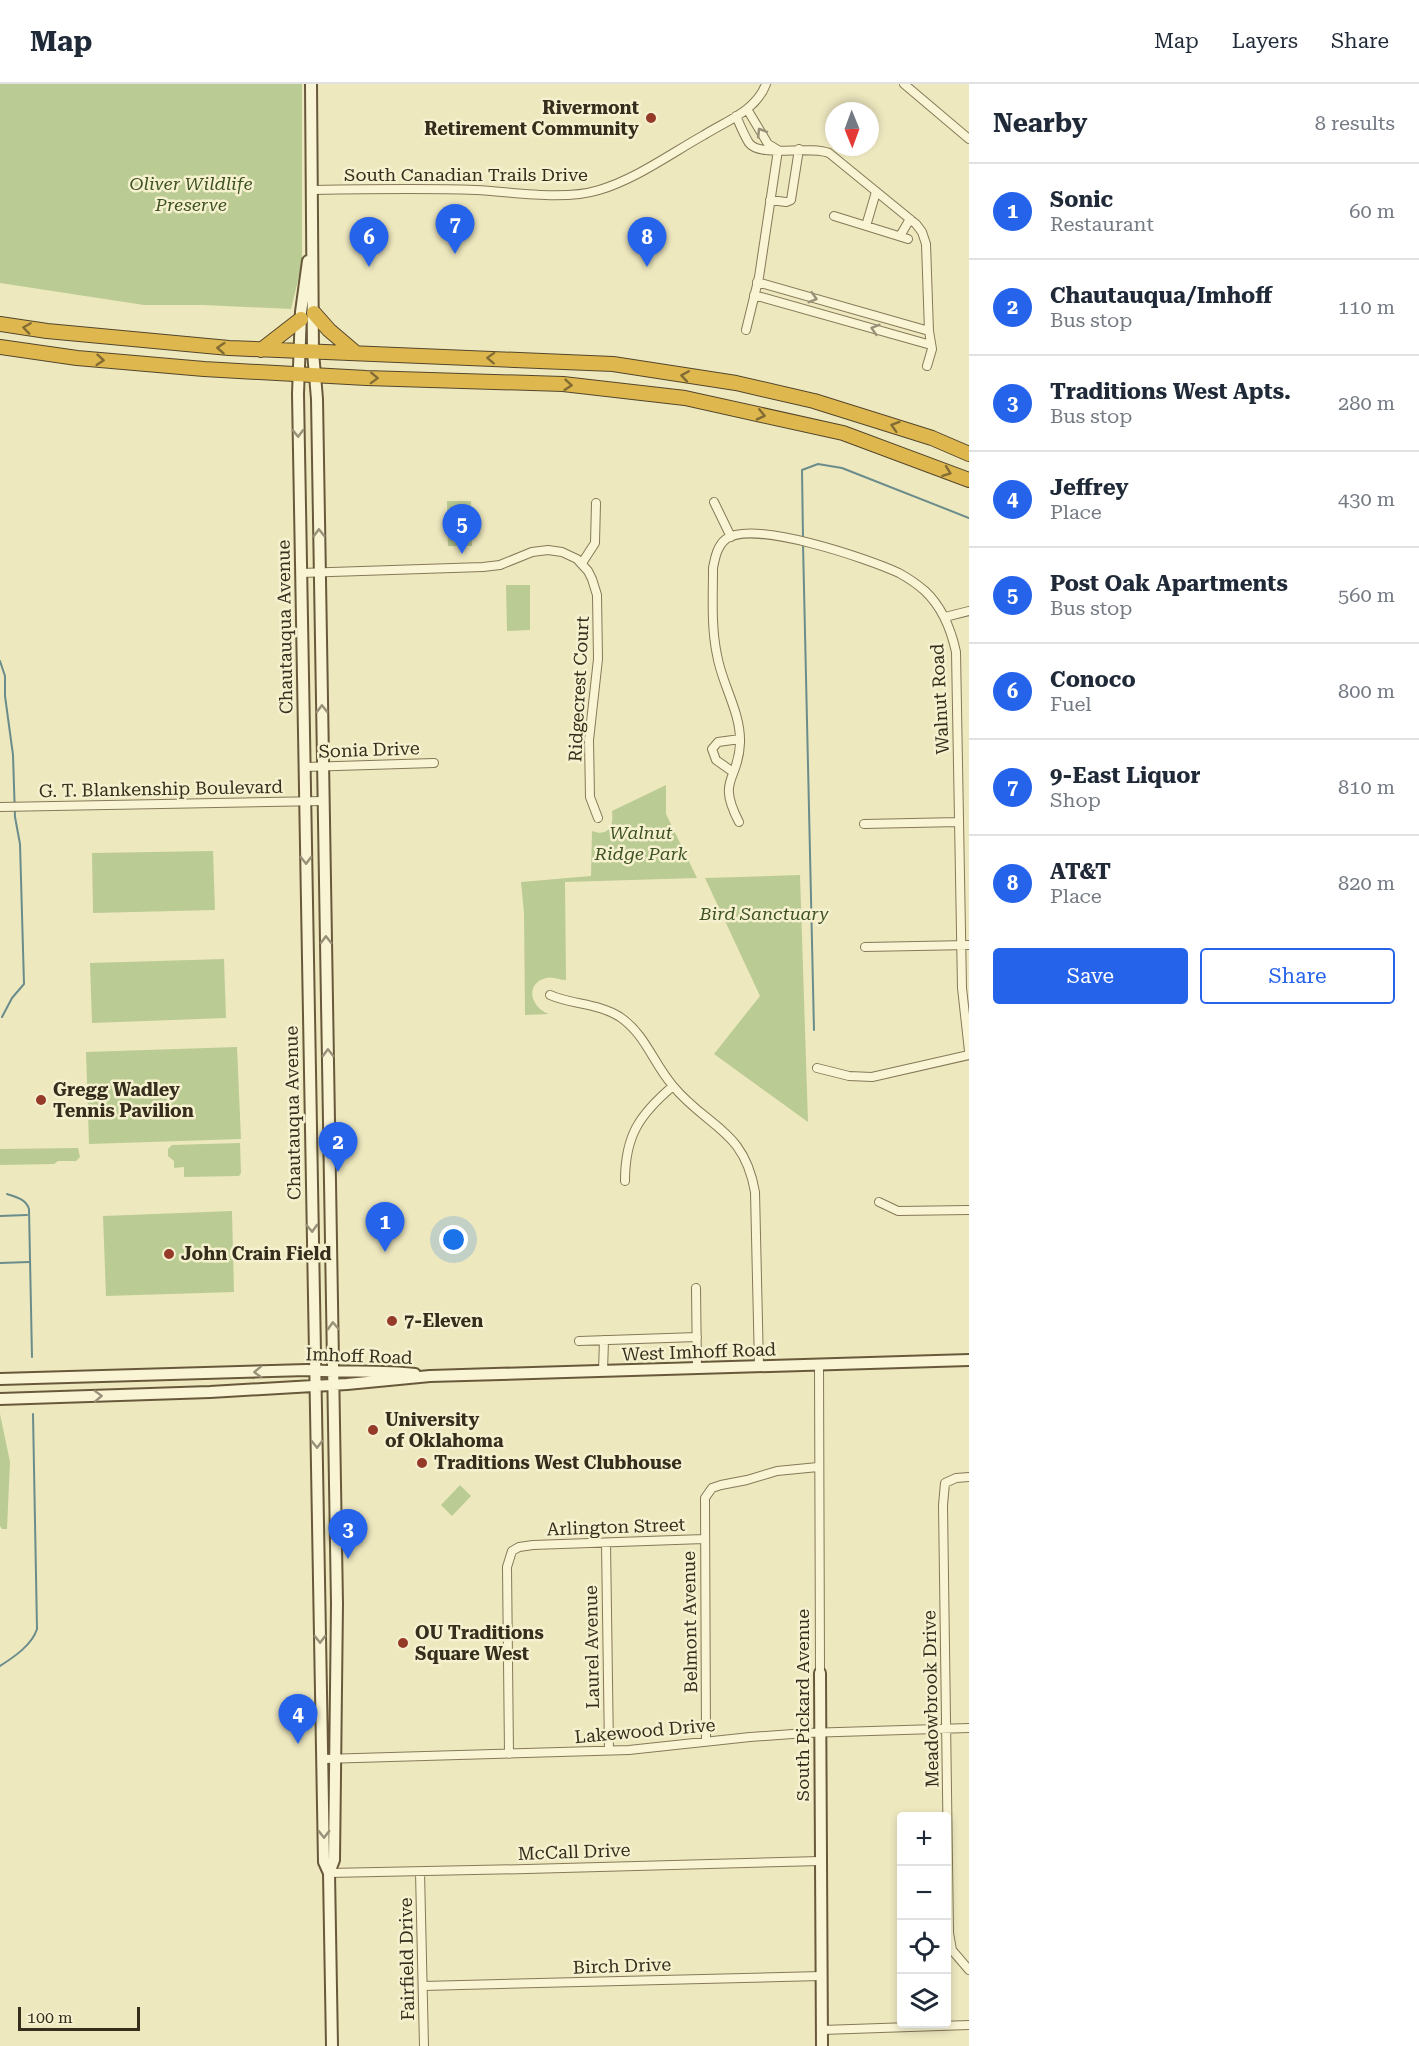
<!DOCTYPE html>
<meta charset="utf-8">
<style>
:root{--surface:#fff;--page:#f2f2f3;--text:#1f2937;--muted:#747a83;--line:#e0e1e3;--accent:#2563eb}
body{margin:0;font-family:"Roboto Serif",serif;background:var(--page);color:var(--text)}
.controls{position:absolute;right:18px;bottom:18px;display:grid;overflow:hidden;border-radius:6px;box-shadow:0 3px 9px #0003}
.controls button{width:54px;height:54px;display:grid;place-items:center;padding:0;border:0;border-bottom:2px solid var(--line);background:var(--surface);color:var(--text);font:30px sans-serif}
.compass{position:absolute;left:825px;top:18px;width:54px;height:54px;border-radius:50%;background:var(--surface);box-shadow:0 3px 9px #0003;rotate:179deg}
.scale{position:absolute;left:18px;bottom:15px;width:122px;box-sizing:border-box;padding-left:6px;border:3px solid #362d1c;border-top:0;font-size:16px;line-height:21px;white-space:nowrap;color:#362d1c;-webkit-text-stroke:4px #f5f1cf;paint-order:stroke}
.you{position:absolute;left:454px;top:1156px;width:21px;height:21px;margin:-15px;border:4px solid #fff;border-radius:50%;background:#1a73e8;box-shadow:0 0 0 9px #1a73e833}
.badge{display:grid;place-items:center;width:39px;height:39px;border-radius:50%;background:var(--accent);color:#fff;font-size:20px;font-weight:700}
.pin{position:absolute;translate:-50% -50px;filter:drop-shadow(0 2px 3px #0008)}
.pin::after{content:'';position:absolute;top:32px;width:21px;height:18px;background:inherit;clip-path:polygon(0 0,100% 0,50% 100%)}
.list{margin:0;padding:0;list-style:none}
h2{display:flex;justify-content:space-between;align-items:center;height:78px;margin:0;padding:0 24px;font-size:26px}
h2 small{font-size:20px;font-weight:400;color:var(--muted)}
.list li{display:grid;grid-template-columns:39px 1fr auto;gap:18px;align-items:center;box-sizing:border-box;height:96px;padding:0 24px;border-top:2px solid var(--line)}
.list b{display:block;font-size:22px;white-space:nowrap}
.list p{margin:0;font-size:20px;white-space:nowrap;color:var(--muted)}
.list em{font-size:20px;font-style:normal;color:var(--muted)}
.actions{display:flex;gap:12px;padding:18px 24px}
.actions a{flex:1;padding:14px 0;border:2px solid var(--accent);border-radius:6px;text-align:center;font-size:21px;color:var(--accent)}
.actions .main{background:var(--accent);color:#fff}
.icon{flex:none;width:33px;height:33px;fill:none;stroke:currentColor;stroke-width:2;stroke-linecap:round;stroke-linejoin:round}
.map{position:relative;flex:none;width:969px;height:1962px;overflow:hidden}
header{display:flex;align-items:center;gap:36px;box-sizing:border-box;height:84px;padding:0 30px;background:var(--surface);border-bottom:2px solid var(--line)}
header strong{font-size:28px}
nav{display:flex;gap:33px;margin-inline-start:auto;font-size:21px}
main{display:flex}
aside{flex:1;background:var(--surface)}
.map>svg:first-child{display:block}
.green{fill:#bbcb94}
.lines{fill:none;stroke-linecap:round;stroke-linejoin:round}
.stream{stroke:#6a8d8b;stroke-width:2}
.street-casing{stroke:#867958;stroke-width:10}
.secondary-casing{stroke:#68593b;stroke-width:14}
.highway-casing{stroke:#54462c;stroke-width:16}
.street{stroke:#f9f4d3;stroke-width:8}
.secondary{stroke:#f9f4d3;stroke-width:10}
.highway{stroke:#deb84f;stroke-width:14}
.oneway{stroke:#989078}
.oneway2{stroke:#826c33}
.poi-dot{fill:#953a28;stroke:#f5f1cf;stroke-width:2}
.labels{text-anchor:middle;stroke-width:5;stroke-linejoin:round;paint-order:stroke}
.poi-label{font-size:18px;font-weight:bold;fill:#362d1c;stroke:#f5f1cf;text-anchor:start}
.street-label{font-size:18px;fill:#362d1c;stroke:#f5f1cf}
.park-label{font-size:18px;font-style:italic;fill:#3e5223;stroke:#f5f1cf}
</style>
<header>
<strong>Map</strong>
<nav><a>Map</a><a>Layers</a><a>Share</a></nav>
</header>
<main>
<div class="map">
<svg width="969" height="1962" viewBox="0 0 969 1962">
<rect width="100%" height="100%" fill="#eee8bf"/>
<path class="green" d="M 0,0 L 302,0 L 302,180 L 291,225 L 203,221 L 144,221 L 0,199 Z
M 447,417 L 471,417 L 472,462 L 448,462 Z
M 506,501 L 530,501 L 530,546 L 507,547 Z
M 666,701 L 666,730 L 697,794 L 565,798 L 566,896 C 559,896 553,892 546,894 C 524,900 531,924 549,930 L 525,931 L 524,829 L 521,798 L 591,792 L 592,747 C 608,753 614,743 612,727 Z
M 213,767 L 215,826 L 93,829 L 92,769 Z
M 800,791 L 808,1038 L 714,970 L 760,912 L 705,794 Z
M 224,875 L 226,934 L 92,939 L 90,879 Z
M 237,963 L 241,1055 L 89,1060 L 86,968 Z
M 240,1059 L 241,1089 L 239,1092 L 184,1093 L 184,1083 L 174,1084 L 174,1077 L 168,1072 L 168,1065 L 172,1061 Z
M 78,1064 L 80,1073 L 76,1077 L 58,1077 L 54,1080 L 0,1081 L 0,1065 Z
M 232,1127 L 234,1208 L 106,1212 L 103,1132 Z
M 0,1330 L 10,1378 L 7,1445 L 2,1445 L 0,1442 Z
M 460,1401 L 471,1412 L 452,1432 L 441,1421 Z"/>
<g class="lines">
<path class="stream" d="M 803,454 L 802,386 L 818,380 L 842,384 L 969,434
M 803,460 L 814,946
M 0,577 L 5,592 L 5,612 L 13,671 L 15,733 L 20,760 L 24,900 L 12,914 L 2,933
M 7,1110 C 16,1113 26,1115 29,1125 L 32,1273
M 0,1132 L 27,1131
M 0,1179 L 29,1178
M 0,1582 C 14,1573 32,1561 37,1545 L 33,1330"/>
<defs>
<path id="street" d="M 904,0 L 969,55
M 747,25 L 768,60 L 778,66
M 736,32 C 740,41 744,51 749,59 C 760,74 808,61 829,69 L 916,140 L 922,148 L 926,160 L 929,247 L 932,265 L 927,282
M 312,106 C 367,105 422,104 476,106 C 514,108 563,117 599,106 C 636,95 670,70 704,51 C 726,37 756,27 766,0
M 770,116 L 786,118 L 791,116 L 799,65
M 834,132 L 908,155
M 866,142 L 876,108
M 900,152 L 910,135
M 757,198 L 929,247
M 754,211 L 931,261
M 746,246 L 759,193 L 778,66
M 714,418 L 731,453
M 582,479 L 595,459 L 596,419
M 301,489 L 483,483 L 500,481 L 532,468 L 548,466 L 562,468 L 577,475 L 588,487 L 592,495 L 597,511 L 598,575 L 589,656 L 590,713 L 598,734
M 945,533 L 969,527
M 305,683 L 434,679
M 733,688 L 716,676 L 712,665 L 718,658 L 740,655
M 0,723 L 323,717
M 739,738 C 716,694 739,697 740,659 C 741,628 722,601 717,571 C 711,543 713,512 713,484 C 715,474 717,462 726,455 C 753,435 869,475 899,489 C 908,494 917,500 925,507 C 943,524 951,545 956,568 L 962,904 L 969,967
M 864,740 L 959,738
M 865,863 L 969,861
M 550,911 C 573,921 598,919 620,933 C 646,951 653,979 673,1002 C 708,1044 744,1045 755,1108 L 759,1282
M 817,984 L 849,992 L 872,993 L 969,971
M 625,1097 C 625,1052 639,1031 673,1002
M 879,1118 L 898,1127 L 969,1126
M 696,1204 L 697,1284
M 579,1257 L 697,1253
M 819,1280 L 820,1589
M 603,1287 L 604,1256
M 969,1393 L 956,1394 L 945,1399 L 943,1421 L 949,1849 L 952,1866 L 969,1886
M 606,1459 L 609,1666
M 706,1657 L 705,1414 L 712,1404 L 721,1401 L 747,1396 L 777,1387 L 818,1383
M 509,1670 L 507,1483 L 512,1467 L 519,1463 L 533,1461 L 704,1455
M 323,1675 L 629,1666 L 750,1653 L 806,1649 L 969,1644
M 420,1788 L 424,1962
M 329,1789 L 527,1785 L 820,1777
M 423,1902 L 821,1892
M 822,1946 L 969,1941"/>
<path id="secondary" d="M 311,0 L 313,268 L 317,315 L 337,1520 L 334,1776 L 329,1789 L 332,1962
M 308,177 L 301,228 L 298,310 L 324,1778 L 329,1789
M 0,1295 L 307,1286 C 343,1289 379,1286 415,1290
M 0,1315 L 210,1308 L 347,1300 L 430,1292 L 969,1276
M 820,1589 L 822,1962"/>
<path id="highway" d="M 314,229 L 329,246 L 356,269
M 0,240 L 47,247 L 229,264 L 613,280 L 736,299 L 814,317 L 932,354 L 969,370
M 0,263 L 77,274 L 204,285 L 366,294 L 563,300 L 685,314 L 843,349 L 969,396
M 261,266 L 301,235"/>
</defs>
<use href="#street" class="street-casing"/>
<use href="#secondary" class="secondary-casing"/>
<use href="#highway" class="highway-casing"/>
<use href="#street" class="street"/>
<use href="#secondary" class="secondary"/>
<use href="#highway" class="highway"/>
</g>
<defs><path id="oneway-chevron" d="M-2-3.5L2.5 0L-2 3.5" fill="none" stroke-width="1.6" stroke-linecap="round" stroke-linejoin="round" transform="scale(1.5)"/></defs>
<g class="oneway">
<use href="#oneway-chevron" transform="translate(761 48) rotate(-122)"/>
<use href="#oneway-chevron" transform="translate(813 214) rotate(16)"/>
<use href="#oneway-chevron" transform="translate(875 245) rotate(-163)"/>
<use href="#oneway-chevron" transform="translate(298 349) rotate(89)"/>
<use href="#oneway-chevron" transform="translate(319 449) rotate(-91)"/>
<use href="#oneway-chevron" transform="translate(322 625) rotate(-91)"/>
<use href="#oneway-chevron" transform="translate(306 776) rotate(89)"/>
<use href="#oneway-chevron" transform="translate(326 856) rotate(-91)"/>
<use href="#oneway-chevron" transform="translate(328 969) rotate(-91)"/>
<use href="#oneway-chevron" transform="translate(312 1144) rotate(88)"/>
<use href="#oneway-chevron" transform="translate(333 1242) rotate(-92)"/>
<use href="#oneway-chevron" transform="translate(258 1288) rotate(178)"/>
<use href="#oneway-chevron" transform="translate(98 1312) rotate(-2)"/>
<use href="#oneway-chevron" transform="translate(317 1360) rotate(89)"/>
<use href="#oneway-chevron" transform="translate(320 1555) rotate(89)"/>
<use href="#oneway-chevron" transform="translate(324 1750) rotate(89)"/>
</g>
<g class="oneway2">
<use href="#oneway-chevron" transform="translate(27 244) rotate(-172)"/>
<use href="#oneway-chevron" transform="translate(221 264) rotate(-176)"/>
<use href="#oneway-chevron" transform="translate(491 274) rotate(-178)"/>
<use href="#oneway-chevron" transform="translate(100 276) rotate(5)"/>
<use href="#oneway-chevron" transform="translate(685 292) rotate(-171)"/>
<use href="#oneway-chevron" transform="translate(374 294) rotate(2)"/>
<use href="#oneway-chevron" transform="translate(568 301) rotate(5)"/>
<use href="#oneway-chevron" transform="translate(761 331) rotate(13)"/>
<use href="#oneway-chevron" transform="translate(895 342) rotate(-163)"/>
<use href="#oneway-chevron" transform="translate(947 388) rotate(20)"/>
</g>
<g class="poi-dot">
<circle cx="651" cy="34" r="6"/>
<circle cx="41" cy="1016" r="6"/>
<circle cx="169" cy="1170" r="6"/>
<circle cx="392" cy="1237" r="6"/>
<circle cx="373" cy="1346" r="6"/>
<circle cx="422" cy="1379" r="6"/>
<circle cx="403" cy="1559" r="6"/>
</g>
<g class="labels">
<g class="poi-label">
<text x="639" y="30" text-anchor="end">Rivermont<tspan x="639" dy="21">Retirement Community</tspan></text>
<text x="53" y="1012">Gregg Wadley<tspan x="53" dy="21">Tennis Pavilion</tspan></text>
<text x="181" y="1176">John Crain Field</text>
<text x="404" y="1243">7-Eleven</text>
<text x="385" y="1342">University<tspan x="385" dy="21">of Oklahoma</tspan></text>
<text x="434" y="1385">Traditions West Clubhouse</text>
<text x="415" y="1555">OU Traditions<tspan x="415" dy="21">Square West</tspan></text>
</g>
<g class="street-label">
<text x="466" y="97">South Canadian Trails Drive</text>
<text transform="translate(285 543) rotate(-91)" y="6">Chautauqua Avenue</text>
<text transform="translate(579 605) rotate(-87)" y="6">Ridgecrest Court</text>
<text transform="translate(940 615) rotate(-93)" y="6">Walnut Road</text>
<text transform="translate(369 666) rotate(-2)" y="6">Sonia Drive</text>
<text transform="translate(161 705) rotate(-1)" y="6">G. T. Blankenship Boulevard</text>
<text transform="translate(293 1029) rotate(-91)" y="6">Chautauqua Avenue</text>
<text transform="translate(699 1268) rotate(-2)" y="6">West Imhoff Road</text>
<text transform="translate(359 1272) rotate(2)" y="6">Imhoff Road</text>
<text transform="translate(616 1443) rotate(-2)" y="6">Arlington Street</text>
<text transform="translate(690 1538) rotate(-91)" y="6">Belmont Avenue</text>
<text transform="translate(592 1563) rotate(-91)" y="6">Laurel Avenue</text>
<text transform="translate(931 1615) rotate(-91)" y="6">Meadowbrook Drive</text>
<text transform="translate(803 1621) rotate(-90)" y="6">South Pickard Avenue</text>
<text transform="translate(645 1647) rotate(-5)" y="6">Lakewood Drive</text>
<text transform="translate(574 1768) rotate(-2)" y="6">McCall Drive</text>
<text transform="translate(407 1875) rotate(-91)" y="6">Fairfield Drive</text>
<text transform="translate(622 1882) rotate(-2)" y="6">Birch Drive</text>
</g>
<g class="park-label">
<text x="191" y="106">Oliver Wildlife<tspan x="191" dy="21">Preserve</tspan></text>
<text x="641" y="755">Walnut<tspan x="641" dy="21">Ridge Park</tspan></text>
<text x="764" y="836">Bird Sanctuary</text>
</g>
</g>
</svg>
<div class="controls">
<button>+</button>
<button>−</button>
<button><svg class="icon" aria-label="locate" viewBox="0 0 24 24"><circle cx="12" cy="12" r="6"/><path d="M12 2v4M12 18v4M2 12h4M18 12h4"/></svg></button>
<button><svg class="icon" aria-label="layers" viewBox="0 0 24 24"><path d="M12 4l9 5-9 5-9-5zM3 14l9 5 9-5"/></svg></button>
</div>
<svg class="compass" viewBox="-18 -18 36 36"><path d="M0-13l5 13h-10z" fill="#e53935"/><path d="M0 13l5-13h-10z" fill="#747a83"/></svg>
<div class="scale">100 m</div>
<div class="you"></div>
<div class="pin badge" style="left:385px;top:1168px">1</div>
<div class="pin badge" style="left:338px;top:1088px">2</div>
<div class="pin badge" style="left:348px;top:1475px">3</div>
<div class="pin badge" style="left:298px;top:1660px">4</div>
<div class="pin badge" style="left:462px;top:470px">5</div>
<div class="pin badge" style="left:369px;top:183px">6</div>
<div class="pin badge" style="left:455px;top:170px">7</div>
<div class="pin badge" style="left:647px;top:183px">8</div>
</div>
<aside>
<h2>Nearby<small>8 results</small></h2>
<ul class="list">
<li><span class="badge">1</span><div><b>Sonic</b><p>Restaurant</p></div><em>60 m</em></li>
<li><span class="badge">2</span><div><b>Chautauqua/Imhoff</b><p>Bus stop</p></div><em>110 m</em></li>
<li><span class="badge">3</span><div><b>Traditions West Apts.</b><p>Bus stop</p></div><em>280 m</em></li>
<li><span class="badge">4</span><div><b>Jeffrey</b><p>Place</p></div><em>430 m</em></li>
<li><span class="badge">5</span><div><b>Post Oak Apartments</b><p>Bus stop</p></div><em>560 m</em></li>
<li><span class="badge">6</span><div><b>Conoco</b><p>Fuel</p></div><em>800 m</em></li>
<li><span class="badge">7</span><div><b>9-East Liquor</b><p>Shop</p></div><em>810 m</em></li>
<li><span class="badge">8</span><div><b>AT&amp;T</b><p>Place</p></div><em>820 m</em></li>
</ul>
<div class="actions"><a class="main">Save</a><a>Share</a></div>
</aside>
</main>
